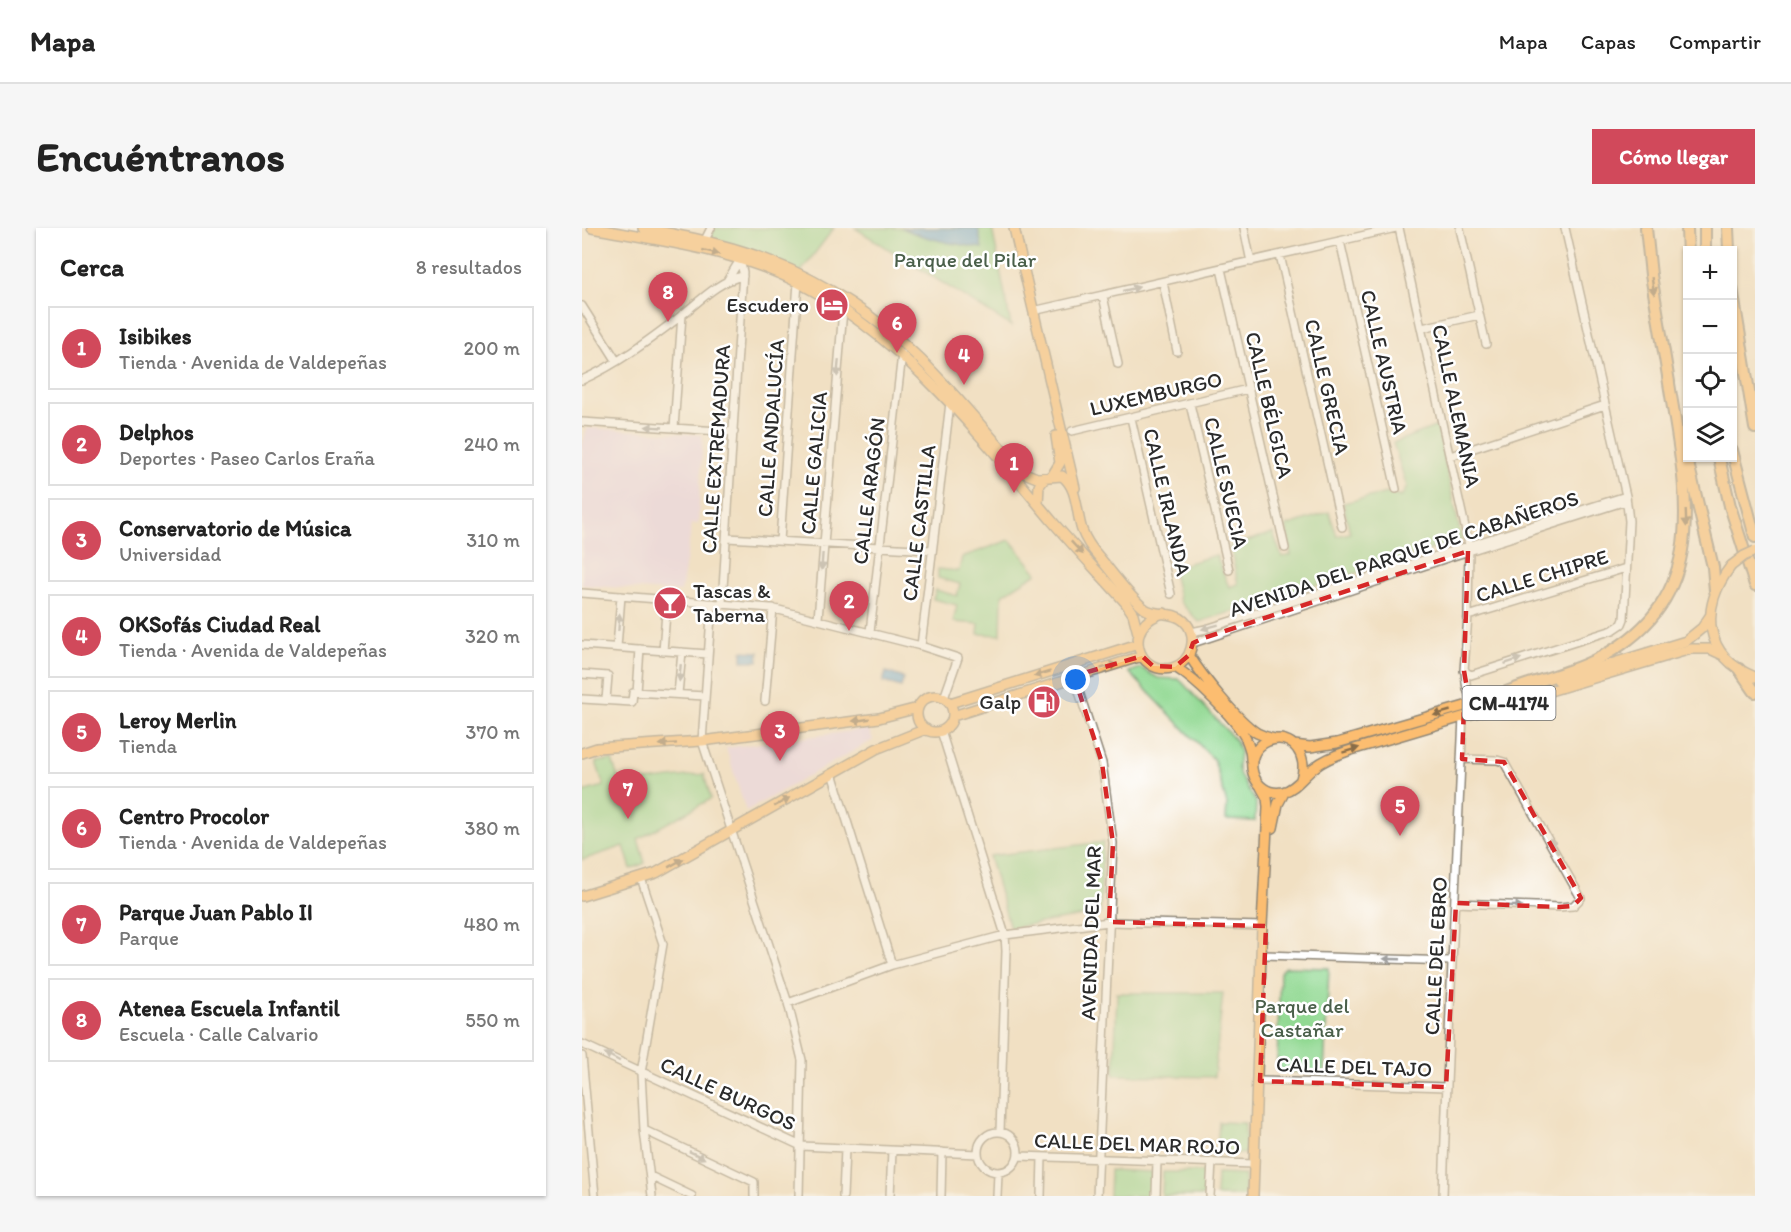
<!DOCTYPE html>
<html lang="es">
<meta charset="utf-8">
<style>
:root{--surface:#fff;--page:#f6f6f6;--text:#222;--muted:#767676;--line:#e0e0e0;--accent:#d1495b}
body{margin:0;font-family:Itim,sans-serif;background:var(--page);color:var(--text)}
.controls{position:absolute;right:18px;top:18px;display:grid;overflow:hidden;border-radius:0px;box-shadow:0 2px 4px #0004}
.controls button{width:54px;height:54px;display:grid;place-items:center;padding:0;border:0;border-bottom:2px solid var(--line);background:var(--surface);color:var(--text);font:30px sans-serif}
.you{position:absolute;left:494px;top:452px;width:21px;height:21px;margin:-15px;border:4px solid #fff;border-radius:50%;background:#1a73e8;box-shadow:0 0 0 9px #1a73e833}
.badge{display:grid;place-items:center;width:39px;height:39px;border-radius:50%;background:var(--accent);color:#fff;font-size:20px;font-weight:700}
.pin{position:absolute;translate:-50% -50px;filter:drop-shadow(0 2px 3px #0008)}
.pin::after{content:'';position:absolute;top:32px;width:21px;height:18px;background:inherit;clip-path:polygon(0 0,100% 0,50% 100%)}
.list{margin:0;padding:0;list-style:none}
h2{display:flex;justify-content:space-between;align-items:center;height:78px;margin:0;padding:0 24px;font-size:26px}
h2 small{font-size:20px;font-weight:400;color:var(--muted)}
.list li{display:grid;grid-template-columns:39px 1fr auto;gap:18px;align-items:center;box-sizing:border-box;height:84px;margin:0 12px 12px;padding:0 12px;border:2px solid var(--line);border-radius:0px}
.list b{display:block;font-size:22px;white-space:nowrap}
.list p{margin:0;font-size:20px;white-space:nowrap;color:var(--muted)}
.list em{font-size:20px;font-style:normal;color:var(--muted)}
.icon{flex:none;width:33px;height:33px;fill:none;stroke:currentColor;stroke-width:2;stroke-linecap:round;stroke-linejoin:round}
.map{position:relative;flex:none;width:1173px;height:968px;overflow:hidden;border-radius:0px}
header{display:flex;align-items:center;gap:36px;box-sizing:border-box;height:84px;padding:0 30px;background:var(--surface);border-bottom:2px solid var(--line)}
header strong{font-size:28px}
nav{display:flex;gap:33px;margin-inline-start:auto;font-size:21px}
.intro{display:flex;align-items:center;justify-content:space-between;box-sizing:border-box;height:144px;padding:0 36px}
h1{margin:0;font-size:42px}
.button{padding:15px 27px;border-radius:0px;background:var(--accent);color:#fff;font-size:21px;font-weight:700}
main{display:flex;gap:36px;padding:0 36px}
aside{flex:1;background:var(--surface);border-radius:0px;box-shadow:0 2px 4px #0004}
.map>svg:first-child{display:block}
.built{fill:#e7d2ef}
.green{fill:#92d993;stroke:#5e825f;stroke-width:1.5}
.water{fill:#5ca2d2;stroke:#44667e;stroke-width:1.5}
.lines{fill:none;stroke-linecap:round;stroke-linejoin:round}
.minor-casing{stroke:#8e8677;stroke-width:10}
.major-casing{stroke:#8e8677;stroke-width:12}
.highway-casing{stroke:#8e8677;stroke-width:14}
.minor{stroke:#fff;stroke-width:7}
.major{stroke:#fcbd6f;stroke-width:9}
.highway{stroke:#fcbd6f;stroke-width:10}
.major-bridge-casing{stroke:#8e8677;stroke-width:12;stroke-linecap:butt}
.major-bridge{stroke:#fcbd6f;stroke-width:9}
.oneway{fill:#896d4a}
.oneway2{fill:#a0a0a0}
.marked{fill:none;stroke:#d62828;stroke-width:4.5;stroke-dasharray:12 8;stroke-linejoin:round}
.labels{text-anchor:middle;stroke-width:5;stroke-linejoin:round;paint-order:stroke}
.shield{fill:#fff;stroke:#6b6b6b;stroke-width:1.5}
.shield-label{font-size:20px;font-weight:bold;fill:#2b2b2b}
.park-label{font-size:21px;fill:#4a5f4a;stroke:#fff}
.poi-label{font-size:21px;fill:#2b2b2b;stroke:#fff;text-anchor:end}
.street-label{font-size:21px;fill:#2b2b2b;stroke:#fff}
</style>
<header>
<strong>Mapa</strong>
<nav><a>Mapa</a><a>Capas</a><a>Compartir</a></nav>
</header>
<div class="intro"><h1>Encuéntranos</h1><a class="button">Cómo llegar</a></div>
<main>
<aside>
<h2>Cerca<small>8 resultados</small></h2>
<ul class="list">
<li><span class="badge">1</span><div><b>Isibikes</b><p>Tienda · Avenida de Valdepeñas</p></div><em>200 m</em></li>
<li><span class="badge">2</span><div><b>Delphos</b><p>Deportes · Paseo Carlos Eraña</p></div><em>240 m</em></li>
<li><span class="badge">3</span><div><b>Conservatorio de Música</b><p>Universidad</p></div><em>310 m</em></li>
<li><span class="badge">4</span><div><b>OKSofás Ciudad Real</b><p>Tienda · Avenida de Valdepeñas</p></div><em>320 m</em></li>
<li><span class="badge">5</span><div><b>Leroy Merlin</b><p>Tienda</p></div><em>370 m</em></li>
<li><span class="badge">6</span><div><b>Centro Procolor</b><p>Tienda · Avenida de Valdepeñas</p></div><em>380 m</em></li>
<li><span class="badge">7</span><div><b>Parque Juan Pablo II</b><p>Parque</p></div><em>480 m</em></li>
<li><span class="badge">8</span><div><b>Atenea Escuela Infantil</b><p>Escuela · Calle Calvario</p></div><em>550 m</em></li>
</ul>
</aside>
<div class="map">
<svg width="1173" height="968" viewBox="0 0 1173 968">
<rect width="100%" height="100%" fill="#fff"/>
<filter id="ink" filterUnits="userSpaceOnUse"><feTurbulence type="fractalNoise" baseFrequency=".0167" numOctaves="2"/><feDisplacementMap in="SourceGraphic" scale="12" xChannelSelector="R" yChannelSelector="G"/><feConvolveMatrix kernelMatrix="1 2 1 2 8 2 1 2 1" color-interpolation-filters="sRGB"/></filter>
<filter id="wash" filterUnits="userSpaceOnUse"><feTurbulence type="fractalNoise" baseFrequency=".008" numOctaves="4" result="noise"/><feDisplacementMap in="SourceGraphic" scale="24" xChannelSelector="R" yChannelSelector="G"/><feGaussianBlur stdDeviation="1.35" result="paint"/><feColorMatrix in="noise" values="0 0 0 0 0 0 0 0 0 0 0 0 0 0 0 0 0 1.4 0 .05"/><feComposite in="paint" operator="in"/></filter>
<g filter="url(#wash)">
<rect width="100%" height="100%" fill="#f1e0c3"/>
<path class="built" d="M 5,200 L 121,207 L 116,296 L 110,296 L 99,364 L 0,357 L 0,218 Z
M 285,501 L 287,502 L 291,512 L 164,583 L 144,520 Z"/>
<path class="green" d="M 129,0 L 252,0 L 217,46 L 123,12 Z
M 273,0 L 410,0 L 429,98 Z
M 855,198 L 880,312 L 617,394 L 598,374 L 590,340 L 634,327 L 647,359 L 656,356 L 648,318 L 691,305 L 700,329 L 709,327 L 704,298 L 747,284 L 755,308 L 768,305 L 761,275 L 805,265 L 819,269 L 825,259 L 811,215 Z
M 428,312 L 455,345 L 420,367 L 419,407 L 396,406 L 397,396 L 371,394 L 375,377 L 351,371 L 354,362 L 375,368 L 378,356 L 356,350 L 356,341 L 377,343 L 380,329 Z
M 559,440 L 576,450 L 596,451 L 600,454 L 654,513 L 658,524 L 656,540 L 658,548 L 674,574 L 673,593 L 644,592 L 645,576 L 632,532 L 547,444 Z
M 30,532 L 38,556 L 122,546 L 129,571 L 56,611 L 63,635 L 49,641 L 42,618 L 0,632 L 0,564 L 22,558 L 14,534 Z
M 521,614 L 518,685 L 428,700 L 407,628 Z
M 704,739 L 747,740 L 742,845 L 699,843 L 695,837 L 698,744 Z
M 535,765 L 641,765 L 632,849 L 532,847 Z
M 637,894 L 663,895 L 664,926 L 635,924 Z
M 528,942 L 570,944 L 569,968 L 527,968 Z
M 581,944 L 623,944 L 622,968 L 580,968 Z
M 635,946 L 663,947 L 663,968 L 634,968 Z"/>
<path class="water" d="M 320,0 L 396,0 L 400,20 C 372,16 346,12 320,0 Z
M 160,423 L 177,424 L 176,433 L 160,433 Z
M 304,444 L 322,450 L 319,459 L 301,454 Z"/>
</g>
<g filter="url(#ink)">
<g class="lines">
<defs>
<path id="minor" d="M 662,0 L 669,34
M 817,0 L 887,317 L 886,388 L 882,443 L 889,447 L 1031,402 L 1040,396 L 1042,391 L 1047,293 L 1044,268 L 983,0
M 878,1 L 904,116
M 123,12 L 129,0
M 758,13 L 814,261
M 698,27 L 760,299
M 639,41 L 703,320
M 145,53 L 159,30
M 581,54 L 595,123
M 521,68 L 536,136
M 0,78 L 34,132
M 451,83 L 814,0
M 840,100 L 897,87
M 0,152 C 34,137 66,113 95,91 C 116,75 135,53 161,48
M 608,176 L 647,342
M 549,190 L 589,366
M 0,194 L 152,204
M 92,200 L 100,87
M 490,203 L 666,161
M 868,228 L 1023,177
M 145,310 L 350,322
M 198,313 L 216,54
M 0,365 L 189,380 L 339,418 L 376,430 L 362,470
M 130,375 L 120,513 L 206,775 L 220,832 L 217,968
M 140,376 L 161,44 L 158,32
M 886,388 L 1044,340
M 236,391 L 261,81
M 288,404 L 320,126
M 609,404 L 624,401 L 1044,268
M 611,415 L 868,329 L 1044,273
M 0,417 L 126,426
M 339,418 L 368,175
M 35,419 L 39,368
M 81,423 L 85,372
M 883,442 C 884,455 883,470 898,474
M 0,446 L 26,448 L 24,472
M 492,448 L 520,535 L 531,615 L 515,968
M 55,464 L 58,421
M 96,466 L 100,424
M 0,471 L 50,474 L 51,464 L 123,468
M 183,473 L 191,380
M 359,503 L 423,707 L 424,723 L 418,904
M 250,545 L 310,737
M 59,650 L 81,716 L 59,845 L 62,902 L 70,968
M 874,675 L 977,679 L 991,678 L 999,670 L 922,534 L 915,532 L 880,531
M 682,727 L 869,733
M 206,775 L 310,737 L 423,707 L 527,694 L 680,698
M 0,816 L 219,918 L 396,926
M 0,828 L 13,968
M 678,853 L 864,859
M 62,902 L 172,954 L 172,968
M396 924a20 20 0 1 1 40 0a20 20 0 1 1-40 0Z
M 437,928 L 672,936
M 68,948 L 110,968
M 261,968 L 263,921
M 308,968 L 310,923
M 359,968 L 360,924
M 415,968 L 416,945
M 459,968 L 460,929
M 574,968 L 575,932
M 628,968 L 630,934
M 861,968 C 866,808 874,649 881,489"/>
<path id="major" d="M 10,0 C 79,13 154,22 217,55 C 321,109 396,205 470,293 C 494,321 519,347 543,374 L 551,386 L 556,405
M 61,0 C 104,9 147,16 188,33 C 244,55 297,90 339,132 C 375,167 406,207 440,244 L 455,250 L 480,248 C 496,259 494,285 500,302 C 504,313 510,321 517,329 C 529,343 549,371 563,381 C 574,388 591,383 602,393 C 617,407 610,435 590,440 C 555,448 539,396 582,385
M 432,0 L 493,260
M 470,248 L 478,235 L 474,208
M 456,276 L 457,258 L 463,250
M 1149,338 C 1117,379 1121,429 1173,449
M 607,427 C 620,448 655,492 675,505 C 681,508 687,510 693,511
M 593,439 C 614,452 651,488 663,509 C 667,517 669,524 669,532
M 976,452 L 1104,413 L 1120,400 L 1128,388
M335 486a18 18 0 1 1 36 0a18 18 0 1 1-36 0Z
M 368,475 L 556,416
M 371,488 L 560,428
M 712,517 L 728,519 L 755,515 L 914,469
M 0,525 L 15,520 L 120,513 L 297,490 L 336,480
M 719,551 C 727,529 711,504 686,513 C 657,525 670,570 701,564 C 714,561 722,547 733,539 C 743,531 754,527 766,523 L 1109,421 L 1128,421 L 1141,427
M 691,600 L 696,576 L 703,563
M 0,668 L 74,645 L 294,521 L 344,501
M 671,968 L 680,698 L 686,579 L 685,570 L 679,559"/>
<path id="highway" d="M 1064,0 L 1069,47 L 1087,154
M 1105,0 L 1106,30
M 1123,0 L 1123,22
M 1146,0 L 1147,22
M 1150,60 L 1173,200
M 1150,222 L 1173,309
M 1137,230 L 1148,278 L 1173,357
M 1105,231 L 1131,339 L 1133,363
M 1157,441 L 1173,464
M 908,471 C 941,455 978,449 1011,433 C 1136,373 1103,259 1086,149"/>
</defs>
<use href="#minor" class="minor-casing"/>
<use href="#major" class="major-casing"/>
<use href="#highway" class="highway-casing"/>
<use href="#minor" class="minor"/>
<use href="#major" class="major"/>
<use href="#highway" class="highway"/>
<defs>
<path id="major-bridge" d="M 1149,338 L 1162,328 L 1173,323"/>
</defs>
<use href="#major-bridge" class="major-bridge-casing"/>
<use href="#major-bridge" class="major-bridge"/>
</g>
<defs><path id="oneway-solid" d="M-6-.8H1V-3.2L6.5 0L1 3.2V.8H-6Z" transform="scale(1.5)"/></defs>
<g class="oneway">
<use href="#oneway-solid" transform="translate(129 24) rotate(14)"/>
<use href="#oneway-solid" transform="translate(1071 58) rotate(81)"/>
<use href="#oneway-solid" transform="translate(1104 290) rotate(88)"/>
<use href="#oneway-solid" transform="translate(495 320) rotate(47)"/>
<use href="#oneway-solid" transform="translate(527 438) rotate(-17)"/>
<use href="#oneway-solid" transform="translate(460 446) rotate(163)"/>
<use href="#oneway-solid" transform="translate(860 485) rotate(164)"/>
<use href="#oneway-solid" transform="translate(279 492) rotate(172)"/>
<use href="#oneway-solid" transform="translate(86 516) rotate(176)"/>
<use href="#oneway-solid" transform="translate(769 522) rotate(-17)"/>
<use href="#oneway-solid" transform="translate(200 574) rotate(-30)"/>
<use href="#oneway-solid" transform="translate(94 635) rotate(-29)"/>
</g>
<g class="oneway2">
<use href="#oneway-solid" transform="translate(549 61) rotate(-13)"/>
<use href="#oneway-solid" transform="translate(256 140) rotate(95)"/>
<use href="#oneway-solid" transform="translate(72 199) rotate(-177)"/>
<use href="#oneway-solid" transform="translate(240 334) rotate(94)"/>
<use href="#oneway-solid" transform="translate(37 394) rotate(-86)"/>
<use href="#oneway-solid" transform="translate(628 399) rotate(165)"/>
<use href="#oneway-solid" transform="translate(931 433) rotate(-18)"/>
<use href="#oneway-solid" transform="translate(98 445) rotate(95)"/>
<use href="#oneway-solid" transform="translate(972 618) rotate(-120)"/>
<use href="#oneway-solid" transform="translate(932 678) rotate(2)"/>
<use href="#oneway-solid" transform="translate(810 731) rotate(-178)"/>
<use href="#oneway-solid" transform="translate(30 829) rotate(-152)"/>
<use href="#oneway-solid" transform="translate(115 927) rotate(26)"/>
</g>
</g>
<path d="M0 0H1173V968H0ZM 886,323 L 882,443 L 886,466 L 898,474 L 882,479 L 880,531 L 922,534 L 999,670 L 991,678 L 977,679 L 874,675 L 864,859 L 678,853 L 684,698 L 527,694 L 531,615 L 520,535 L 492,448 L 560,428 L 571,438 L 593,439 L 607,427 L 611,415 L 622,410 Z" fill="#f1e0c3" fill-opacity=".55" fill-rule="evenodd"/>
<path class="marked" d="M 886,323 L 882,443 L 886,466 L 898,474 L 882,479 L 880,531 L 922,534 L 999,670 L 991,678 L 977,679 L 874,675 L 864,859 L 678,853 L 684,698 L 527,694 L 531,615 L 520,535 L 492,448 L 560,428 L 571,438 L 593,439 L 607,427 L 611,415 L 622,410 Z"/>
<defs>
<symbol id="hotel-disc" viewBox="-11 -11 22 22"><circle r="9.5" fill="#d1495b" stroke="#fff"/><path d="M-6-4.5h1.5V1H6V5H4.5V3h-9V5H-6ZM-4 0a1.8 1.8 0 1 1 3.6 0ZM.5 0V-2.5h3Q6-2.5 6 0Z" fill="#fff"/></symbol>
<symbol id="bar-disc" viewBox="-11 -11 22 22"><circle r="9.5" fill="#d1495b" stroke="#fff"/><path d="M-6-5H6L.8 .8V4.5H3.5V6h-7V4.5H-.8V.8Z" fill="#fff"/></symbol>
<symbol id="fuel-disc" viewBox="-11 -11 22 22"><circle r="9.5" fill="#d1495b" stroke="#fff"/><path d="M-5.5-6h7V0h2V4h1.3V-2.5L3-4.5l.8-.8L6-3V5H2.5V1h-1V6h-7ZM-4.2-4.7v3.2H.2V-4.7Z" fill="#fff"/></symbol>
</defs>
<g fill-rule="evenodd">
<use href="#hotel-disc" x="231" y="58" width="38" height="38"/>
<use href="#bar-disc" x="69" y="356" width="38" height="38"/>
<use href="#fuel-disc" x="443" y="455" width="38" height="38"/>
</g>
<g class="labels">
<rect class="shield" x="880.5" y="458" width="93" height="34" rx="4.5"/>
<g class="shield-label">
<text x="927" y="482">CM-4174</text>
</g>
<g class="park-label">
<text x="383" y="39">Parque del Pilar</text>
<text x="720" y="785">Parque del<tspan x="720" dy="24">Castañar</tspan></text>
</g>
<g class="poi-label">
<text x="227" y="84">Escudero</text>
<text x="111" y="370" text-anchor="start">Tascas &amp;<tspan x="111" dy="24">Taberna</tspan></text>
<text x="439" y="481">Galp</text>
</g>
<g class="street-label">
<text transform="translate(802 134) rotate(77)" y="7">CALLE AUSTRIA</text>
<text transform="translate(745 159) rotate(77)" y="7">CALLE GRECIA</text>
<text transform="translate(574 166) rotate(-13)" y="7">LUXEMBURGO</text>
<text transform="translate(687 177) rotate(77)" y="7">CALLE BÉLGICA</text>
<text transform="translate(874 178) rotate(78)" y="7">CALLE ALEMANIA</text>
<text transform="translate(189 200) rotate(-86)" y="7">CALLE ANDALUCÍA</text>
<text transform="translate(134 221) rotate(-86)" y="7">CALLE EXTREMADURA</text>
<text transform="translate(232 235) rotate(-85)" y="7">CALLE GALICIA</text>
<text transform="translate(644 255) rotate(77)" y="7">CALLE SUECIA</text>
<text transform="translate(287 263) rotate(-83)" y="7">CALLE ARAGÓN</text>
<text transform="translate(585 274) rotate(77)" y="7">CALLE IRLANDA</text>
<text transform="translate(337 295) rotate(-83)" y="7">CALLE CASTILLA</text>
<text transform="translate(822 326) rotate(-18)" y="7">AVENIDA DEL PARQUE DE CABAÑEROS</text>
<text transform="translate(960 348) rotate(-17)" y="7">CALLE CHIPRE</text>
<text transform="translate(509 705) rotate(-88)" y="7">AVENIDA DEL MAR</text>
<text transform="translate(854 728) rotate(-87)" y="7">CALLE DEL EBRO</text>
<text transform="translate(772 839) rotate(2)" y="7">CALLE DEL TAJO</text>
<text transform="translate(146 866) rotate(25)" y="7">CALLE BURGOS</text>
<text transform="translate(555 916) rotate(2)" y="7">CALLE DEL MAR ROJO</text>
</g>
</g>
</svg>
<div class="controls">
<button>+</button>
<button>−</button>
<button><svg class="icon" aria-label="locate" viewBox="0 0 24 24"><circle cx="12" cy="12" r="6"/><path d="M12 2v4M12 18v4M2 12h4M18 12h4"/></svg></button>
<button><svg class="icon" aria-label="layers" viewBox="0 0 24 24"><path d="M12 4l9 5-9 5-9-5zM3 14l9 5 9-5"/></svg></button>
</div>
<div class="you"></div>
<div class="pin badge" style="left:432px;top:265px">1</div>
<div class="pin badge" style="left:267px;top:403px">2</div>
<div class="pin badge" style="left:198px;top:533px">3</div>
<div class="pin badge" style="left:382px;top:157px">4</div>
<div class="pin badge" style="left:818px;top:608px">5</div>
<div class="pin badge" style="left:315px;top:125px">6</div>
<div class="pin badge" style="left:46px;top:591px">7</div>
<div class="pin badge" style="left:86px;top:94px">8</div>
</div>
</main>
